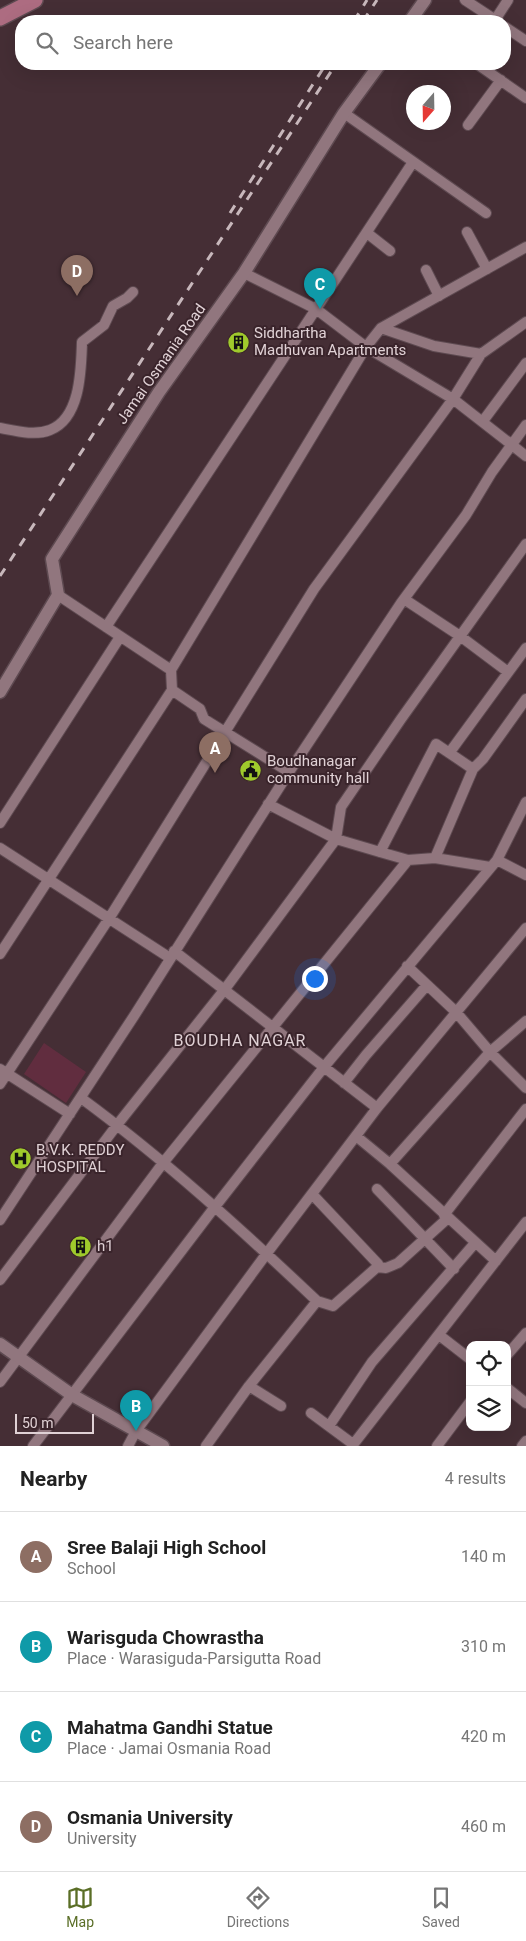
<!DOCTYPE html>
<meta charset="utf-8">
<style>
:root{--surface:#fff;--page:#f2f2f2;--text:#222;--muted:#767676;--line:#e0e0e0;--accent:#5a6e26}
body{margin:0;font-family:Roboto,sans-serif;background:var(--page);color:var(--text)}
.controls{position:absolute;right:15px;bottom:15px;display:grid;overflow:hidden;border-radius:10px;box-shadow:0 5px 20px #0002}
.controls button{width:45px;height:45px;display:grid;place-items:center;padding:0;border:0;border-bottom:1px solid var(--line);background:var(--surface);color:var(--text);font:25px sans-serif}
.compass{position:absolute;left:406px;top:85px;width:45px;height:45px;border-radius:50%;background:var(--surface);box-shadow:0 5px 20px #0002;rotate:200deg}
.scale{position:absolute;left:15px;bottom:12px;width:79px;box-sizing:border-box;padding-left:5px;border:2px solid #e0d1d5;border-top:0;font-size:14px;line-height:18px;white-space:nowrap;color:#e0d1d5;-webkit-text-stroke:4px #3a242b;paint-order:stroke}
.you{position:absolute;left:314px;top:978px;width:18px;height:18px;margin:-12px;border:4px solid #fff;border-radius:50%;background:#1a73e8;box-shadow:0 0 0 8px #1a73e833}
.badge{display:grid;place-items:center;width:32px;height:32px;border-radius:50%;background:var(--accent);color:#fff;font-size:16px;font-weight:700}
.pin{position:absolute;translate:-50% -41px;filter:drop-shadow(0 1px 2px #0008)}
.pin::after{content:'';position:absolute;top:26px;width:18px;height:15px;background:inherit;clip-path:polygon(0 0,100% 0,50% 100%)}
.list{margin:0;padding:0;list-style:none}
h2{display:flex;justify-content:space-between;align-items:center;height:65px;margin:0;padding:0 20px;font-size:21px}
h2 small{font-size:16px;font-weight:400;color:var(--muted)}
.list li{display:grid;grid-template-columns:32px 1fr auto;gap:15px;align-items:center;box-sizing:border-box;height:90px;padding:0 20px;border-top:1px solid var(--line)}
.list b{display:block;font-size:19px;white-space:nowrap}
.list p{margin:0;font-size:16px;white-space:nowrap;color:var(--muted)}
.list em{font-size:16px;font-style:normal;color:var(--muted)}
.icon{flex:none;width:28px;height:28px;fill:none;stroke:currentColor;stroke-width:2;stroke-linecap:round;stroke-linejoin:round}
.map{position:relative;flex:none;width:526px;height:1446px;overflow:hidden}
.search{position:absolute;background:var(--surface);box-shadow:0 5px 20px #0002;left:15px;right:15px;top:15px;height:55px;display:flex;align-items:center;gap:12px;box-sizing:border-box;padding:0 18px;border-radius:20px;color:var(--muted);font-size:19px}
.sheet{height:425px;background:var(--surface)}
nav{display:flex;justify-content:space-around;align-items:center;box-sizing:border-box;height:70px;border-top:1px solid var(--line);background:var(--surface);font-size:14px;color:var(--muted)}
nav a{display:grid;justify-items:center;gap:2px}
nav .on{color:var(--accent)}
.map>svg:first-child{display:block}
.green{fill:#612d3f}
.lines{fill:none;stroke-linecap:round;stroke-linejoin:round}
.minor-casing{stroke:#5e4a51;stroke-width:12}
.tertiary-casing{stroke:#5e4a51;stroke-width:15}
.primary-casing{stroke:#5e4a51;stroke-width:18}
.minor{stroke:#91767e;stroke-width:10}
.tertiary{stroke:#91767e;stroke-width:12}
.primary{stroke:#ad6c81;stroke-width:15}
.rail{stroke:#c8b8bc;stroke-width:3;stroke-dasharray:9 9;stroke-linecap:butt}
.labels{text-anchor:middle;stroke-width:4;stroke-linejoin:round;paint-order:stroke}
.poi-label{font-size:15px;fill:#e0d1d5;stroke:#3a242b;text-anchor:start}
.street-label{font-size:15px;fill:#e0d1d5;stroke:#3a242b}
.neighbourhood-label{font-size:16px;letter-spacing:1px;fill:#e0d1d5;stroke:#3a242b}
</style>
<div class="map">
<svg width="526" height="1446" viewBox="0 0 526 1446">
<rect width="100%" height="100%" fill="#452e35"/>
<path class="green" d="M 44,1043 L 86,1072 L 66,1103 L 24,1074 Z"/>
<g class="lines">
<defs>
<path id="minor" d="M 465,0 L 497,21
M 495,20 L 508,0
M 505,27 L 526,41
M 477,64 L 526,98
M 344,113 L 486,213
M 468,125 L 501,80
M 467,232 L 487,269
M 367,233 L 390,251
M 426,270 L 439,296
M 244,273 L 316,309 L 366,347 L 453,399 L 526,456
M 381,328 L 434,346 L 481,354
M 483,421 L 526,363
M 0,428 C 16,431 35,436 50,430 C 81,418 81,369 82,342 L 104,325 L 113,306 L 127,298 L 133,292
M 58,595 L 171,670 L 172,690 L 200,709 L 204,719 L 289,772
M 404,599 L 460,636 L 508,672
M 106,627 L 413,162
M 171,670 L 366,347 L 381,328 L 526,247
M 450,752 L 526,648
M 268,804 L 336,839 L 380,852 L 408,860 L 435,858 L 490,867
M 0,823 L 120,637
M 0,848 L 170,958
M 380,852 L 436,744 L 473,769
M 435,858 L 473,769 L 483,759 L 526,699
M 497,860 L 526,875
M 174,951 L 377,1108
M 0,954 L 172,690
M 407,966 L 456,1012 L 490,1052 L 526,1088
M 0,1069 L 70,1114
M 344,1083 L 366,1055 L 427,985
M 0,1084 L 110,917 L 314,589 L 453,399 L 481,354 L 526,322
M 81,1098 C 164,1159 242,1230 317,1301 L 249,1386 L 206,1446
M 356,1136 L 390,1164 L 496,1261
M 390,1164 L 490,1052 L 526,1021
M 377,1189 L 454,1269
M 312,1194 L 378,1264 L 376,1268 L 333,1306 L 317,1301
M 444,1215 L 526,1109
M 0,1220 L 134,1016 L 289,772 L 401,603 L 466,515 L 492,472 L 526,425
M 377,1267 L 386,1268 L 398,1263 L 448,1218
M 0,1280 L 117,1125 L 225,989 L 336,839 L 341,807 L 401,719 L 526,544
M 439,1335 L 470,1359
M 507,1355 L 526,1333
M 0,1382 L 163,1163 L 408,860
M 249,1386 L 281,1406
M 507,1388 L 526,1403
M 311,1413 L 353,1444
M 329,1426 L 372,1362 L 475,1243
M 33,1446 L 214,1208 L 324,1067 L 497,860 L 526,802
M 128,1446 L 136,1431 L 267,1253 L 377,1108 L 526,928
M 352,1446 L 526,1222
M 437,1446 L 470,1402
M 522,1446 L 526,1441"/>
<path id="tertiary" d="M 410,21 L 425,0
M 0,692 L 58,595 L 52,559 L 159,392 L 244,273 L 344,113 L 380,64
M 0,1344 L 72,1395 L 163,1446"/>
<path id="primary" d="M 0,18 L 35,0"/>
</defs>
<use href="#minor" class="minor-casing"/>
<use href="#tertiary" class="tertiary-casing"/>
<use href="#primary" class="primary-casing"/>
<use href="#minor" class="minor"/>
<use href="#tertiary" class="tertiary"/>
<use href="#primary" class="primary"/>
<path class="rail" d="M 354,21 L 367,0
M 363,21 L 377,0
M 230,213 L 326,64
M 0,576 L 336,64"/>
</g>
<defs>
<symbol id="building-disc" viewBox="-11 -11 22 22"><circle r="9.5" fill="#9fca2c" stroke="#3a242b"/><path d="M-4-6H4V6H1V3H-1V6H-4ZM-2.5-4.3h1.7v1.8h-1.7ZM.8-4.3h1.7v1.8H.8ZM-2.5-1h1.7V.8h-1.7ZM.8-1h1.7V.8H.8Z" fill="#111"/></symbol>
<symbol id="civic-disc" viewBox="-11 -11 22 22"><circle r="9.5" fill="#9fca2c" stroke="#3a242b"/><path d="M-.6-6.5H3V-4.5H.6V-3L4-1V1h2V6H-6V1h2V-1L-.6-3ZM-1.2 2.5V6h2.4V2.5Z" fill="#111"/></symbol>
<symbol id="hospital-disc" viewBox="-11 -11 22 22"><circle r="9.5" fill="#9fca2c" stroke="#3a242b"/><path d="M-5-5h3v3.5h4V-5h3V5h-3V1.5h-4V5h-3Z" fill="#111"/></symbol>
</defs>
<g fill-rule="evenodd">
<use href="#building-disc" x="226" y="330" width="25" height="25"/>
<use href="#civic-disc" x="238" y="758" width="25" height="25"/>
<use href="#hospital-disc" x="8" y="1146" width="25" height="25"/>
<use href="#building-disc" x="68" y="1234" width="25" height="25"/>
</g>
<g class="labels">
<g class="poi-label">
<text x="254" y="338">Siddhartha<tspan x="254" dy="17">Madhuvan Apartments</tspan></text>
<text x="267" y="766">Boudhanagar<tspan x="267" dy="17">community hall</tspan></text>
<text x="36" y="1155">B.V.K. REDDY<tspan x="36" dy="17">HOSPITAL</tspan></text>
<text x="97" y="1251">h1</text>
</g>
<g class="street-label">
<text transform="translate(161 364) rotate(-55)" y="5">Jamai Osmania Road</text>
</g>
<g class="neighbourhood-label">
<text x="240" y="1046">BOUDHA NAGAR</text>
</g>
</g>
</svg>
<div class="controls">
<button><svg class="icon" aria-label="locate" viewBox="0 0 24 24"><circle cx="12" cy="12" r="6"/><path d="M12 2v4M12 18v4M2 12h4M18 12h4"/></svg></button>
<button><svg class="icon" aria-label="layers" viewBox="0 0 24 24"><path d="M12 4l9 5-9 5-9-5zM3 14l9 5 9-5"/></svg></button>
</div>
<svg class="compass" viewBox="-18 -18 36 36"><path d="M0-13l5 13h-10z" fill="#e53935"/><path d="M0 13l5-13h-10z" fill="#767676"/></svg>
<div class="scale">50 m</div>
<div class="you"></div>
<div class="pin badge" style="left:215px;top:773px;background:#8d6e63">A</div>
<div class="pin badge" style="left:136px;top:1431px;background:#0f9aa8">B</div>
<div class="pin badge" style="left:320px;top:309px;background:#0f9aa8">C</div>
<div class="pin badge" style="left:77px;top:296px;background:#8d6e63">D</div>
<div class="search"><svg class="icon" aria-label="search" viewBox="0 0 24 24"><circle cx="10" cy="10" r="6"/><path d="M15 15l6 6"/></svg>Search here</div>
</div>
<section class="sheet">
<h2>Nearby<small>4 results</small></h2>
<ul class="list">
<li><span class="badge" style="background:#8d6e63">A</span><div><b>Sree Balaji High School</b><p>School</p></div><em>140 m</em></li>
<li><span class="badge" style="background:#0f9aa8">B</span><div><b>Warisguda Chowrastha</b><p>Place · Warasiguda-Parsigutta Road</p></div><em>310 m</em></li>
<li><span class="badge" style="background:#0f9aa8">C</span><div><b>Mahatma Gandhi Statue</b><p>Place · Jamai Osmania Road</p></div><em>420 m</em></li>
<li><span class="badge" style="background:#8d6e63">D</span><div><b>Osmania University</b><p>University</p></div><em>460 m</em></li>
</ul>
</section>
<nav>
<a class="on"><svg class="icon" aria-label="map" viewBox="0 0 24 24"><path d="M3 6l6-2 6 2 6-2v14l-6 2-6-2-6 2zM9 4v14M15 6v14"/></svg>Map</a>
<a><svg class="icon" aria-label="directions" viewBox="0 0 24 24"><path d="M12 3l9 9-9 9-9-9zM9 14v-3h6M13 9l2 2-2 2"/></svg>Directions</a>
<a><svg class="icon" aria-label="saved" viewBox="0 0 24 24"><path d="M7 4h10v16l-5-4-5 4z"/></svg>Saved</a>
</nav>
